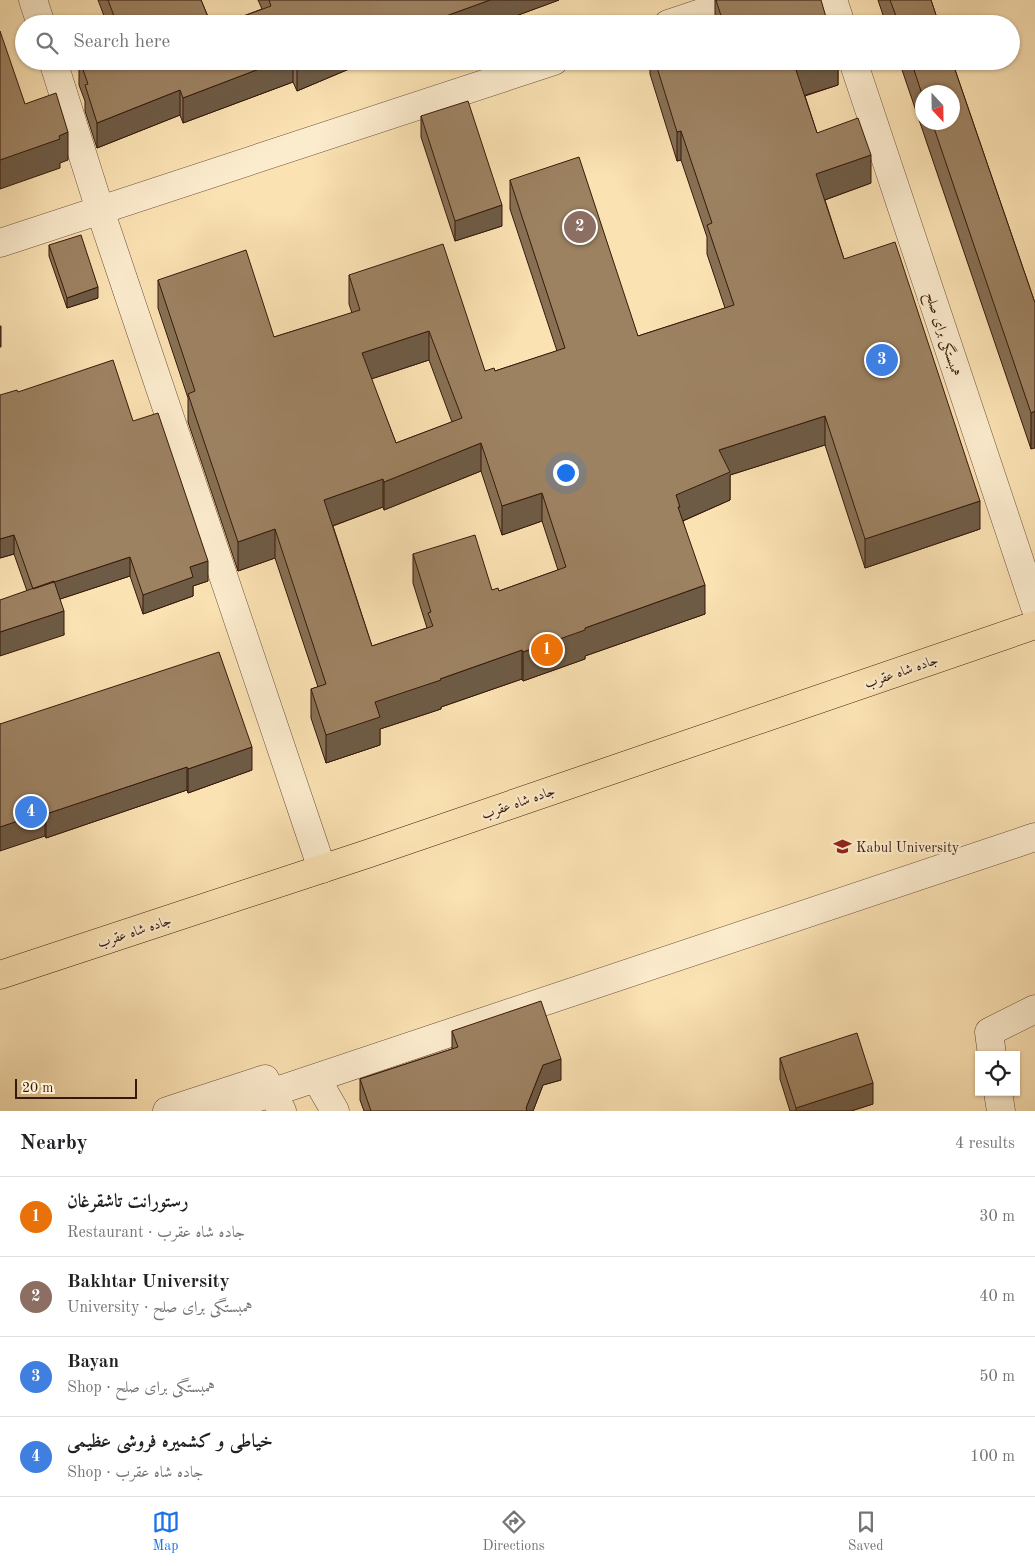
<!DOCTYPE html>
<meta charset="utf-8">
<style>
:root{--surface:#fff;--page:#f6f6f6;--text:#202124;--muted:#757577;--line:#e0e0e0;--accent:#1a73e8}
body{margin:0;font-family:"Old Standard TT",Amiri,serif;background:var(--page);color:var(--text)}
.controls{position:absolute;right:15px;bottom:15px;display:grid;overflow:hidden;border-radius:0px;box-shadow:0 1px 4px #0004}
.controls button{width:45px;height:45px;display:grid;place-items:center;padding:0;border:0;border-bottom:1px solid var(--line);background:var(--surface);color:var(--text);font:25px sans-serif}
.compass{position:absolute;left:915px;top:85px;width:45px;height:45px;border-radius:50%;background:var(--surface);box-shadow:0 1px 4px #0004;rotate:158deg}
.scale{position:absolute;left:15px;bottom:12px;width:122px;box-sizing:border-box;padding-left:5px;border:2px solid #37190a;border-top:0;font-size:14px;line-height:18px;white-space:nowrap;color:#37190a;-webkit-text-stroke:4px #fcecce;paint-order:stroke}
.you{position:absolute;left:565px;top:472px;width:18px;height:18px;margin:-12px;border:4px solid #fff;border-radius:50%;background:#1a73e8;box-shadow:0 0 0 8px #1a73e833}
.badge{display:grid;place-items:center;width:32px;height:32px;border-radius:50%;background:var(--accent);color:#fff;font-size:16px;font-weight:700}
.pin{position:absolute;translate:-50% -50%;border:2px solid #fff;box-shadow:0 1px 5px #0006}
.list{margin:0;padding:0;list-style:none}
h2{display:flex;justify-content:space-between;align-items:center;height:65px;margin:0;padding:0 20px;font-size:21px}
h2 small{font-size:16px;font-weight:400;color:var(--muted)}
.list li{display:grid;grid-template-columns:32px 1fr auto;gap:15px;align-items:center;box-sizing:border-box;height:80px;padding:0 20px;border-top:1px solid var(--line)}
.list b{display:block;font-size:19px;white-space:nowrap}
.list p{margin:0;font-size:16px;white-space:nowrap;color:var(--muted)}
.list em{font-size:16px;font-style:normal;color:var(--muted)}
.icon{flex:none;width:28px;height:28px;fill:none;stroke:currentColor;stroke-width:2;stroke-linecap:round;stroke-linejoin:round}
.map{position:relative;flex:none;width:1035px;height:1111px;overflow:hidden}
.search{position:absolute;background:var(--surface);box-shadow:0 1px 4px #0004;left:15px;right:15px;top:15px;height:55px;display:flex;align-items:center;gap:12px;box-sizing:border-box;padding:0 18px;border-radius:28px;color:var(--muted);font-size:19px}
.sheet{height:385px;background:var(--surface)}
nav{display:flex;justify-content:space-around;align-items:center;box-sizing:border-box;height:70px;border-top:1px solid var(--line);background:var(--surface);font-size:14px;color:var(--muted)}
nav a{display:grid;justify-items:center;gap:2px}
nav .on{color:var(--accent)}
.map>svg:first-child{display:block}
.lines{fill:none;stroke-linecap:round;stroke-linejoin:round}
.minor-casing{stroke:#684b34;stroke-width:29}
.highway-casing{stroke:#37190a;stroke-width:29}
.minor{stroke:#fcecce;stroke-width:28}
.highway{stroke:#fbe2b3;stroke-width:28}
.wall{fill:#877054;stroke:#37190a;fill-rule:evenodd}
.shaded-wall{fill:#6e5b45;stroke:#37190a}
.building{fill:#9d8262;stroke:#37190a;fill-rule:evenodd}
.labels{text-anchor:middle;stroke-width:4.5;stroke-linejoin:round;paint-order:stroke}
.street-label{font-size:14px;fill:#37190a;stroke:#fcecce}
.poi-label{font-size:14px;fill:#37190a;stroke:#fcecce;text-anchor:start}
</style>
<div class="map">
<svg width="1035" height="1111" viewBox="0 0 1035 1111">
<rect width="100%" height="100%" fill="#fbe2b3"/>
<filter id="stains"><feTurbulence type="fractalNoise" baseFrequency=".004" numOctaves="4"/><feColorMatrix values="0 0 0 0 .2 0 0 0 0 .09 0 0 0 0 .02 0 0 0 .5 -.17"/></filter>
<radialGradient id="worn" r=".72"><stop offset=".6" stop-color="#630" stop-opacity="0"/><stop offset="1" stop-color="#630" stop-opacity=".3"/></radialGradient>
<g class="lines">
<defs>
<path id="minor" d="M 33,0 L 41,24
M 833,0 L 841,24
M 668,24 L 740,0
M 53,61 L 100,210 L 322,869
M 853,61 L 1035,607
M 0,243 L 554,61
M 992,1055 L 989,1032 L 1035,1009
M 316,1078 L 335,1111
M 998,1092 L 1001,1111
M 167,1111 L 265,1079 L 282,1111
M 217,1111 L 1035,837"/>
<path id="highway" d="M 0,975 L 367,854 L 1035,625"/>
</defs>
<use href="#minor" class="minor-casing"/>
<use href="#highway" class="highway-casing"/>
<use href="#minor" class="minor"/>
<use href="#highway" class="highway"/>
</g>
<path class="wall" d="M 98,0 L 201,0 L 211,24 L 107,24 Z
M 258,0 L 559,0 L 494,24 L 222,24 L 262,9 Z
M 715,0 L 828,24 L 715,24 Z
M 878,0 L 931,0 L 939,24 L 886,24 Z
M 79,61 L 368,61 L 297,91 L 293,82 L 183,123 L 180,115 L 97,148 L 85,111 L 85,101 L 79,85 Z
M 650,61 L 838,61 L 838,85 L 805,96 L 817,133 L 871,183 L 825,200 L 844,259 L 980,529 L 865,568 L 825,445 L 730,475 L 730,500 L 683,521 L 705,614 L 585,656 L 585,659 L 523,681 L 522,679 L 441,707 L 441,709 L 380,729 L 380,745 L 326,763 L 311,718 L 311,689 L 318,687 L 275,558 L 238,571 L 188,422 L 188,398 L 158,308 L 158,280 L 274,337 L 352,313 L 349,304 L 349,275 L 485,371 L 495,371 L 557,351 L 510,209 L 510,180 L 638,336 L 725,308 L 707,254 L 707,237 L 681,160 L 677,161 L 650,74 ZM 429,360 L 452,422 L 396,443 L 371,379 ZM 481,471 L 502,535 L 542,521 L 558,570 L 499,591 L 492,590 L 413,554 L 413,583 L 427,628 L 372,646 L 333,526 L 383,507 L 384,510 Z
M 899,61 L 952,61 L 1035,303 L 1031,449 ZM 922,92 L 952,122 L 922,122 Z
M 421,116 L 502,226 L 455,241 L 421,137 Z
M 49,245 L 98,298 L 67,308 L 49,256 Z
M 18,392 L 133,421 L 208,581 L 193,586 L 193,596 L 143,614 L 130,576 L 60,599 L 64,635 L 27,591 L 14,554 L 0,558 Z
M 0,724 L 252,770 L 188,793 L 187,790 L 46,838 Z
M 452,1031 L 561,1080 L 543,1085 L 533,1111 L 364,1111 L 360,1100 L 360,1079 L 452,1049 Z
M 780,1058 L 873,1104 L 851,1111 L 790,1111 L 780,1079 Z"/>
<path class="shaded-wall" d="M 490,0 L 559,0 L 494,24 L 424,24 Z
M 410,18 L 410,24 L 398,24 Z
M 280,61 L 293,61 L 293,82 L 183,123 L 183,98 Z
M 308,61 L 368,61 L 297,91 L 297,66 Z
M 823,61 L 838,61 L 838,85 L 796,98 L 796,70 Z
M 180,90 L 180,115 L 97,148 L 97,123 Z
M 681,131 L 681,160 L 677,161 L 677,132 Z
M 68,132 L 68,160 L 60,163 L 60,168 L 0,189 L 0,160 Z
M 871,155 L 871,183 L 816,203 L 816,174 Z
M 502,205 L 502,226 L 455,241 L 455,221 Z
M 98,287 L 98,298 L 67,308 L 67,298 Z
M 0,326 L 1,326 L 1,347 L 0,347 Z
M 429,331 L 429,360 L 362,382 L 362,353 Z
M 1035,411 L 1035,448 L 1031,449 L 1031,413 Z
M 825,416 L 825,445 L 730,475 L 730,500 L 680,522 L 676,495 L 719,450 Z
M 481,443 L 481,471 L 384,510 L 384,482 Z
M 383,479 L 383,507 L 324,529 L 324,500 Z
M 542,493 L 542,521 L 502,535 L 502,506 Z
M 980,501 L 980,529 L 865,568 L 865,539 Z
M 275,529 L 275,558 L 238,571 L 238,542 Z
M 14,535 L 14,554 L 0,558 L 0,539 Z
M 130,557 L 130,576 L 33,608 L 33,589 Z
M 208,561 L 208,581 L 193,586 L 193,596 L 143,614 L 143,595 L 190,567 Z
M 705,585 L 705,614 L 585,656 L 585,659 L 523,681 L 523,652 L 585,628 Z
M 64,611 L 64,635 L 0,656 L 0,632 Z
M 522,650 L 522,679 L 441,707 L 441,709 L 380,729 L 380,745 L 326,763 L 326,735 L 375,702 Z
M 252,747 L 252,770 L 188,793 L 188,769 Z
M 187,767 L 187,790 L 46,838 L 46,814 Z
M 45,812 L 45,836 L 0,851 L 0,827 Z
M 561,1059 L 561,1080 L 543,1085 L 533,1111 L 526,1111 L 526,1108 L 543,1065 Z
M 873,1083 L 873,1104 L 851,1111 L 796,1111 L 796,1108 Z"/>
<path class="building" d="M 108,0 L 201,0 L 211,24 L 117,24 Z
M 269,0 L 490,0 L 424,24 L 412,24 L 410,18 L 398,24 L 222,24 L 271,6 Z
M 716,0 L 821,0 L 828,24 L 718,24 L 723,22 Z
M 890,0 L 931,0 L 939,24 L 899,24 Z
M 0,31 L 25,104 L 56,93 L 68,132 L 59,136 L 60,139 L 0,160 Z
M 80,61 L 280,61 L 183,98 L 180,90 L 97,123 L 85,85 L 88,84 Z
M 295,61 L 308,61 L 297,66 Z
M 655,61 L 823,61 L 796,70 L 817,133 L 858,118 L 871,155 L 816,174 L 844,259 L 895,242 L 980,501 L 865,539 L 825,416 L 719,450 L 730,472 L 676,495 L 680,507 L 678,507 L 705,585 L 585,628 L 585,630 L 523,652 L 522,650 L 440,679 L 441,680 L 375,702 L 380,717 L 326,735 L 311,689 L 326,684 L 275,529 L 238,542 L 188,394 L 195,391 L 158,280 L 246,250 L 274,337 L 360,310 L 349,275 L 443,244 L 485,371 L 494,368 L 495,371 L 565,348 L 510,180 L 579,157 L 638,336 L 734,305 L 707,225 L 712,223 L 681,131 L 677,132 ZM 429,331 L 462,418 L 396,443 L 362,353 ZM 481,443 L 502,506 L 542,493 L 566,567 L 499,591 L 498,588 L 492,590 L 475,535 L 413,554 L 431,612 L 428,613 L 433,626 L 372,646 L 324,500 L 383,479 L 384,482 Z
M 911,61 L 952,61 L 1035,303 L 1035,411 L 1031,413 L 932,122 L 952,122 L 952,92 L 922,92 L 922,94 Z
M 468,101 L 502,205 L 455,221 L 421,116 Z
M 81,235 L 98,287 L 67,298 L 49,245 Z
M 113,360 L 133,421 L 158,413 L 208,561 L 190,567 L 193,577 L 143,595 L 130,557 L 33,589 L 14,535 L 0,539 L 0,395 L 17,390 L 18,392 Z
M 54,581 L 64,611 L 0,632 L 0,600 Z
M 219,652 L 252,747 L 188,769 L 187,767 L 46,814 L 45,812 L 0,827 L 0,724 Z
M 541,1001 L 561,1059 L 543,1065 L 526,1108 L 527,1111 L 371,1111 L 360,1079 L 458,1047 L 452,1031 Z
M 857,1033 L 873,1083 L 796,1108 L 780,1058 Z"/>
<defs>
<symbol id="university-bare" viewBox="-9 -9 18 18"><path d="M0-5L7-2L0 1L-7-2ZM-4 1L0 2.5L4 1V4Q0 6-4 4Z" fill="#8f2418" stroke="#fcecce" stroke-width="2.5" paint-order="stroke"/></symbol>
</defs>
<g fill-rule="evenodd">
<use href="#university-bare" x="830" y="834" width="25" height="25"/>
</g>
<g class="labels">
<g class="street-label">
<text transform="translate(944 334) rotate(72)" y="5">همبستگی برای صلح</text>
<text transform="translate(901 671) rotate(-19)" y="5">جاده شاه عقرب</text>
<text transform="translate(518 802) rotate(-19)" y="5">جاده شاه عقرب</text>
<text transform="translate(134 931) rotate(-18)" y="5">جاده شاه عقرب</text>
</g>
<g class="poi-label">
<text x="856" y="852">Kabul University</text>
</g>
</g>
<rect width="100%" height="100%" filter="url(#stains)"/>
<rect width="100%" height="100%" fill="url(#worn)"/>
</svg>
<div class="controls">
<button><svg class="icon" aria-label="locate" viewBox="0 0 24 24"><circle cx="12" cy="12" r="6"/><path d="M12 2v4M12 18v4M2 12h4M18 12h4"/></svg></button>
</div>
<svg class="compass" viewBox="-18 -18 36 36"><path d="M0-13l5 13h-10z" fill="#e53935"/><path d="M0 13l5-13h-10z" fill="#757577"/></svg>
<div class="scale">20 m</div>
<div class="you"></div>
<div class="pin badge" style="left:547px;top:650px;background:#e8710a">1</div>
<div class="pin badge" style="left:580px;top:227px;background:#8d6e63">2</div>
<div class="pin badge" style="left:882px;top:360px;background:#3f7fe0">3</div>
<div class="pin badge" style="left:31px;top:812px;background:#3f7fe0">4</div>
<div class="search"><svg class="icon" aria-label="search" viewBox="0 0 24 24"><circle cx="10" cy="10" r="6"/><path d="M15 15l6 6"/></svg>Search here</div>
</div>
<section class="sheet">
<h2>Nearby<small>4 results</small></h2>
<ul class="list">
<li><span class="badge" style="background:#e8710a">1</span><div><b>رستورانت تاشقرغان</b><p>Restaurant · جاده شاه عقرب</p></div><em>30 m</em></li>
<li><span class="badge" style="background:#8d6e63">2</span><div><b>Bakhtar University</b><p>University · همبستگی برای صلح</p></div><em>40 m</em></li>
<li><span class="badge" style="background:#3f7fe0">3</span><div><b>Bayan</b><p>Shop · همبستگی برای صلح</p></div><em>50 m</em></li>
<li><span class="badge" style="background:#3f7fe0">4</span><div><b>خیاطی و کشمیره فروشی عظیمی</b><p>Shop · جاده شاه عقرب</p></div><em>100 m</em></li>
</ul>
</section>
<nav>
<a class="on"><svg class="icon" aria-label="map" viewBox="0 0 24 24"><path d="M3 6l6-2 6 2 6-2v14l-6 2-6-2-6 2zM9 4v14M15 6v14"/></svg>Map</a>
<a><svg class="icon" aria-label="directions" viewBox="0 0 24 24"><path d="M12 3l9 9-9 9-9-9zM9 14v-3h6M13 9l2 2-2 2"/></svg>Directions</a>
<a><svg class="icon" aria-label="saved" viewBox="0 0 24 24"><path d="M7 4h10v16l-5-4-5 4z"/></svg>Saved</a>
</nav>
